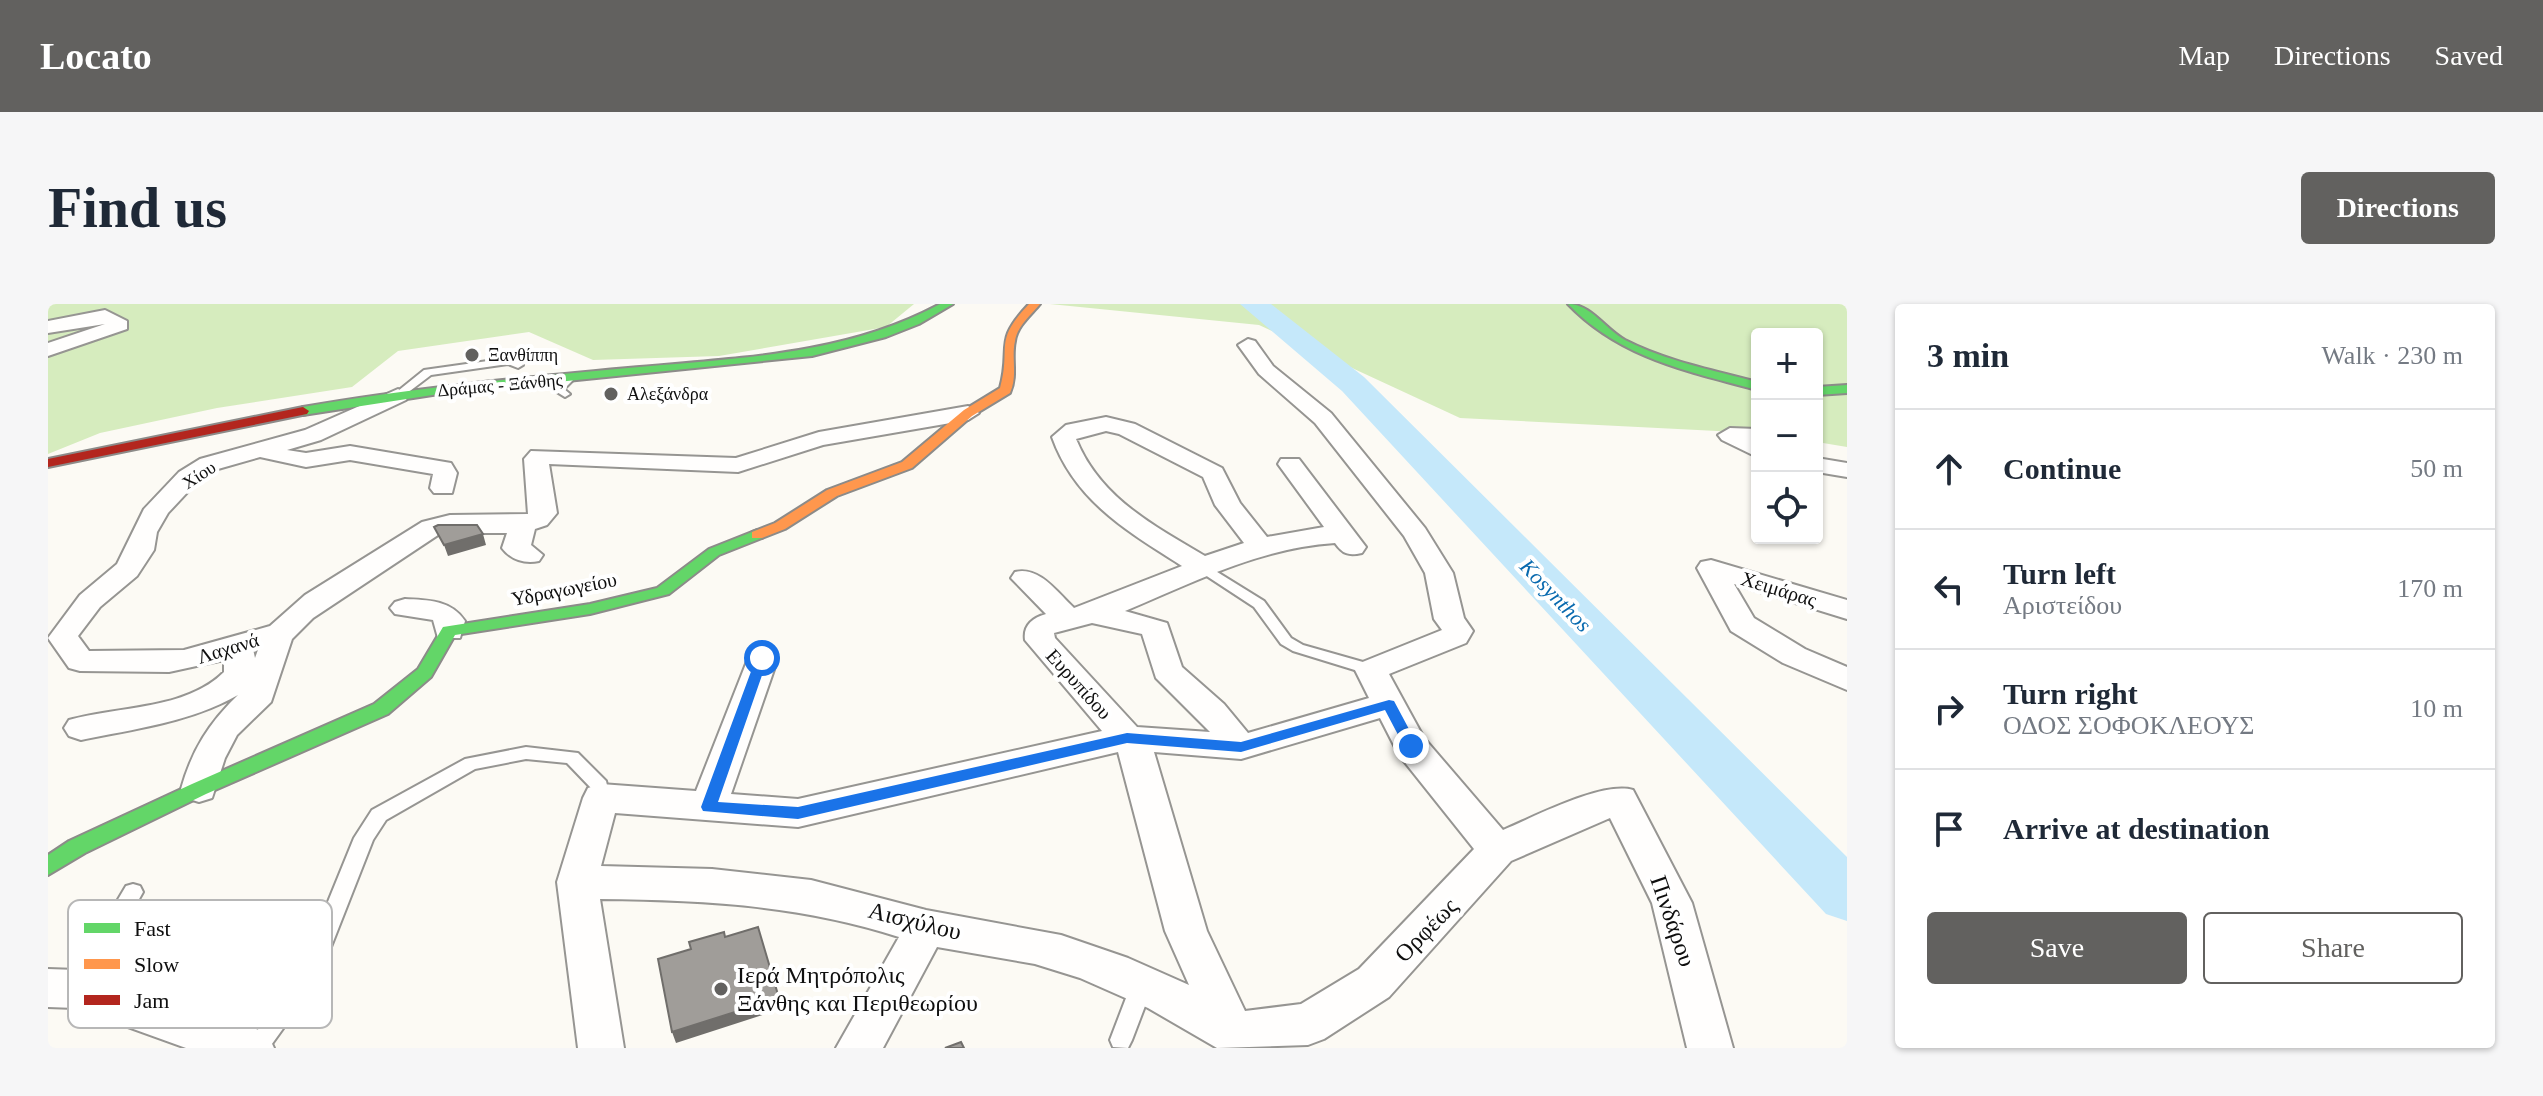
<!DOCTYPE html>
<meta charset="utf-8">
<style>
:root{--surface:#fff;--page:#f6f6f7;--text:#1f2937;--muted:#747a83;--line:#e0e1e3;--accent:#62615f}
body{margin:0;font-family:"Times New Roman",serif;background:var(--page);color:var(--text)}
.controls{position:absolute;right:24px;top:24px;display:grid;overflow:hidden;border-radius:8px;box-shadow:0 2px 6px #0004}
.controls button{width:72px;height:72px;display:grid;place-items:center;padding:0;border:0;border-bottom:2px solid var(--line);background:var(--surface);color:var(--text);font:40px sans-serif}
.stop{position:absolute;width:24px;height:24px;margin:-18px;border:6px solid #1a73e8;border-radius:50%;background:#fff}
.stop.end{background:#1a73e8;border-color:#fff;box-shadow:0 2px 8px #0008}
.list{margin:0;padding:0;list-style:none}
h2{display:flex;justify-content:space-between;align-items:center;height:104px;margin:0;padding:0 32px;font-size:34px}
h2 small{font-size:26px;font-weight:400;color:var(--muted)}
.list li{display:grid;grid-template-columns:52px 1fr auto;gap:24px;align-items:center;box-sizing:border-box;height:120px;padding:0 32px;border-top:2px solid var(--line)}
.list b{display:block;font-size:30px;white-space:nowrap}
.list p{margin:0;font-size:26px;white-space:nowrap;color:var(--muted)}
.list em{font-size:26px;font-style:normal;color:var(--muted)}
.actions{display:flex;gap:16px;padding:24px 32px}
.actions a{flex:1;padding:18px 0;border:2px solid var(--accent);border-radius:8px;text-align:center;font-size:28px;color:var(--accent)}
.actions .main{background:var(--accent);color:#fff}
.icon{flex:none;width:44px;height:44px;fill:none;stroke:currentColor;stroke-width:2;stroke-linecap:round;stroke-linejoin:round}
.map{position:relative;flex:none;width:1799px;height:744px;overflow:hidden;border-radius:8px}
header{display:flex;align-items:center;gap:48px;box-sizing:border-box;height:112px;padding:0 40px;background:var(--accent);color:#fff}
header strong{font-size:38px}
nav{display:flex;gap:44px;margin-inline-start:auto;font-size:28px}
.intro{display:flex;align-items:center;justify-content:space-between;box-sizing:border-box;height:192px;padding:0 48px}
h1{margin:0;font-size:56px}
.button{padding:20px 36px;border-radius:8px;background:var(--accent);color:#fff;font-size:28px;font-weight:700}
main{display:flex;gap:48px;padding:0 48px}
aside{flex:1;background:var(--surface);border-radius:8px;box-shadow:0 2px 6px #0004}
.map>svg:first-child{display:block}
.forest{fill:#d6ecbe}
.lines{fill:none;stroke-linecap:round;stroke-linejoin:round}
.river{fill:#c5e8fa;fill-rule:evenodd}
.lane-casing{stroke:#969592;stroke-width:4}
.street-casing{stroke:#969592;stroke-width:4}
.fast-casing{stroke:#8c8b89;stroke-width:4}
.slow-casing{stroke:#8c8b89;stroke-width:4}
.jam-casing{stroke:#8c8b89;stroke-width:4}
.lane{fill:#fffefd;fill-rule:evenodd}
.street{fill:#fffefd;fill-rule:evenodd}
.fast{fill:#63d668;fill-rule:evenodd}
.slow{fill:#ff974d;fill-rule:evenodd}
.jam{fill:#b3261e;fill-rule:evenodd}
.shaded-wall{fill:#706e6b}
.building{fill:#a09d99;stroke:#706e6b;stroke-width:2}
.route{fill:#1a73e8}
.poi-dot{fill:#62615f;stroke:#fff;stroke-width:3}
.labels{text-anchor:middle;stroke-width:8;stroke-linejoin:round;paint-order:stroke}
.far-poi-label{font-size:18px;fill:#0f0f0f;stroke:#fff;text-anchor:start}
.far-street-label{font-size:18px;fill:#0f0f0f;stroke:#fff}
.street-label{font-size:20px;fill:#0f0f0f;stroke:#fff}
.water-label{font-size:22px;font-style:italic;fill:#096aaf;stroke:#fff}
.near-street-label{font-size:24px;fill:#0f0f0f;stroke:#fff}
.near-poi-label{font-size:24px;fill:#0f0f0f;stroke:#fff;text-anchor:start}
.key{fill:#fff;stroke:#b7b7b7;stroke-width:2}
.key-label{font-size:22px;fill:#0f0f0f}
</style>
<header>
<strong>Locato</strong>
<nav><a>Map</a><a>Directions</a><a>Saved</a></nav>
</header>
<div class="intro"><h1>Find us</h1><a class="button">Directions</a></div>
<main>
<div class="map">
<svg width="1799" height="744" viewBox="0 0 1799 744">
<rect width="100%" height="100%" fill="#fcfaf4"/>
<path class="forest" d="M 0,0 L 866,0 L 838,23 L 671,52 L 545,56 L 481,28 L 350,47 L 304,83 L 169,104 L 52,129 L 0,150 Z
M 1002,0 L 1799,0 L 1799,143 L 1769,138 L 1769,30 L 1709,30 L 1709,129 L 1412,114 L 1211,21 Z"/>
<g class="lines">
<path class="river" d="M 1192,0 L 1223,0 L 1316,73 L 1799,553 L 1799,617 L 1778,610 L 1294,87 Z"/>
<defs>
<path id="lane" d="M 461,54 L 475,61 L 470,64 L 460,60 L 383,71 L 354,93 L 345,91 L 376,66 Z
M 517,73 L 526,75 L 516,85 L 522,90 L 517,93 L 504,85 Z
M 1153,258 L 1216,297 L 1243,334 L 1255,341 L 1329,362 L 1331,366 L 1323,371 L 1245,347 L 1233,340 L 1206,303 L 1148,265 L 1146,262 L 1148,259 Z
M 478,443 L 530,449 L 558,477 L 562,494 L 559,499 L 553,501 L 547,499 L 543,484 L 519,459 L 478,455 L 427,465 L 338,516 L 325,536 L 270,676 L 221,744 L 197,744 L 253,664 L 306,534 L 324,506 L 417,455 Z
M 85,580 L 92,582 L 95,588 L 37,692 L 29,695 L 21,692 L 18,685 L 21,678 L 78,582 Z
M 1094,671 L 1102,674 L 1105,681 L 1084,736 L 1080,744 L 1065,743 L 1062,736 L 1083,681 L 1086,674 Z"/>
<path id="street" d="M 57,6 L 79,17 L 79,25 L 0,52 L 0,39 L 57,20 L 0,29 L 0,17 Z
M 1200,35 L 1207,37 L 1225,62 L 1283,109 L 1377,224 L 1405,269 L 1416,314 L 1425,327 L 1418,339 L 1341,370 L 1376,434 L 1455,526 C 1486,513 1554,477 1585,486 L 1644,599 L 1685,744 L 1639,744 L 1604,599 L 1562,514 L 1463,557 L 1341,693 L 1276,735 L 1260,741 L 1169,744 L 1100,704 L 1032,674 L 987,660 L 889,643 L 835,744 L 788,744 L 851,633 C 752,601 655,596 552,595 L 576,744 L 530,744 L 509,578 L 535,494 L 540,484 L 553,480 L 648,487 L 703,347 L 714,344 L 725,347 L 730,354 L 683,490 L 750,495 L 1054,427 L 977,336 C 975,322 984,314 998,310 L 963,274 L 967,268 C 991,262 1009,288 1026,304 L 1134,262 C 1079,227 1027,197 1004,133 L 1018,121 L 1058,113 L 1087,120 L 1174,164 L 1192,199 L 1219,233 L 1276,223 L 1230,160 L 1233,155 L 1251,155 L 1318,243 L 1314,249 C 1300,252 1295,250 1287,239 C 1211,244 1146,278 1077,307 L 1119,319 L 1134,363 L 1176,400 L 1200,429 L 1321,394 L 1307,366 L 1312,359 L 1394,326 L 1386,315 L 1377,269 L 1356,232 L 1267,119 L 1211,70 L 1190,41 ZM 1058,127 L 1071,130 L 1155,173 L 1167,201 L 1196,239 L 1157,252 C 1105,221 1052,194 1028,135 ZM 1044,319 L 1094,330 L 1108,374 L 1162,428 L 1089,423 L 1007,334 L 1006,329 ZM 1332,414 L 1351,451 L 1426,545 L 1311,665 L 1253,700 L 1197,707 L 1159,627 L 1106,448 L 1193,455 ZM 1070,448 L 1117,627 L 1141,681 L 1080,654 L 1013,631 L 878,606 L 763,576 L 664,565 L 553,562 L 567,509 L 750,523 Z
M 350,85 L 361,91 L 358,96 L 273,136 L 239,146 L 258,149 L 302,142 L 403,159 L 409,169 L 404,189 L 386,189 L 382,184 L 385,170 L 302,156 L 258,163 L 212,153 L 170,165 L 149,178 L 120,209 L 109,228 L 106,246 L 89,272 L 52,303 L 30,332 L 41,347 L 136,346 L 222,322 L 257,291 L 374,218 L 402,211 L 480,210 L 476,155 L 483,147 L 688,154 L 771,128 L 920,102 L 931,109 L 920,116 L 775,141 L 690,168 L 501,160 L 509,209 L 499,221 L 487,225 L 483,241 L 495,251 L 491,257 C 477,260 463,256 454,244 L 459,229 L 393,229 L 265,314 L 244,335 L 223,398 L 189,431 L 177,454 L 164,494 L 151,498 L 138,494 L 133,485 C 144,446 161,419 190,391 C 143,418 86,425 33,436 L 21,432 L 16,424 L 21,416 C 70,402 138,406 176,368 L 176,356 L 121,368 L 32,367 L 21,364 L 0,334 L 32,291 L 69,260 L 96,205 L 131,168 L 152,155 L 257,126 ZM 211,343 L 207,354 L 205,345 Z
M 1682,124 L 1709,125 L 1709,153 L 1674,136 L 1670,131 Z
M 1769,154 L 1799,159 L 1799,173 L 1769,168 Z
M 1663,256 L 1799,296 L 1799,315 L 1686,280 L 1706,314 L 1757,345 L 1799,363 L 1799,386 L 1735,359 L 1683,327 L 1649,264 L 1653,258 Z
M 357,295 C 380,296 403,296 417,317 L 412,334 L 390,334 L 385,316 L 347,310 L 342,304 L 347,298 Z
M 0,665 L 29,666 L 203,723 L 219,729 L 226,744 L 138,744 L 27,704 L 0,703 Z"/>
<path id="fast" d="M 892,0 L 905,0 L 871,20 L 838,33 L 764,52 L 391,90 L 255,111 L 249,107 L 255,103 C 363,84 471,74 580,64 C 687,54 796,52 892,0 Z
M 1520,0 C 1543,0 1557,25 1577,36 C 1618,57 1665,66 1709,78 L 1709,86 C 1639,67 1572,54 1520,0 Z
M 1799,81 L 1799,89 L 1769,91 L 1769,83 Z
M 709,226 L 714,228 L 714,234 L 671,251 L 621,290 L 542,310 L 407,331 L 383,373 L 340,410 L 158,490 L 37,549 L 0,571 L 0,551 L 21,537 L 144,480 L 326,400 L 370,365 L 395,323 L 542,300 L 609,284 L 661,245 Z"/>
<path id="slow" d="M 981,0 L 992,0 C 983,11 969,22 967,37 C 963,55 970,71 962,89 L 924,112 L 864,164 L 789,192 L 737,225 L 714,234 L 704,234 L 704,228 L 727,219 L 779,186 L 854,158 L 916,106 L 952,84 C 964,41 944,39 981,0 Z"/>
<path id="jam" d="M 255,103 L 261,107 L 259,110 L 0,163 L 0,155 Z"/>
</defs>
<use href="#lane" class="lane-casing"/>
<use href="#street" class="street-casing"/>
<use href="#fast" class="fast-casing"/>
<use href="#slow" class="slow-casing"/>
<use href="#jam" class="jam-casing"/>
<use href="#lane" class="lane"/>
<use href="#street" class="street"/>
<use href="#fast" class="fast"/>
<use href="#slow" class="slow"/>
<use href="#jam" class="jam"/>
</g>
<path class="shaded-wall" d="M 435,230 L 438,241 L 400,252 L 396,241 Z
M 731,694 L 733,705 L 628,739 L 624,728 Z"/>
<path class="building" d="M 390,221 L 429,221 L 435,230 L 396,241 L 386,223 Z
M 710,623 L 731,694 L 624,728 L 610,655 L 643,645 L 641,638 L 676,628 L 677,633 Z
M 913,738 L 916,744 L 897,744 Z"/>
<path class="route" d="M 714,350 L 720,354 L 670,498 L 750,503 L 1079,429 L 1193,438 L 1341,396 L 1346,397 L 1370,442 L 1368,446 L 1358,446 L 1337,406 L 1193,448 L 1079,439 L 750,515 L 655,507 L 653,503 L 708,354 Z"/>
<g class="poi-dot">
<circle cx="424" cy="51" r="8"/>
<circle cx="563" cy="90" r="8"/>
<circle cx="673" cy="685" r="8"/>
</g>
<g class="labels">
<g class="far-poi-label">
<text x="440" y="57">Ξανθίππη</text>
<text x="579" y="96">Αλεξάνδρα</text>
</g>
<g class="far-street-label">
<text transform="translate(452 81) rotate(-5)" y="6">Δράμας - Ξάνθης</text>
<text transform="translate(151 171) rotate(-33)" y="6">Χίου</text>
</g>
<g class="street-label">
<text transform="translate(516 285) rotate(-11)" y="7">Υδραγωγείου</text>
<text transform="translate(1731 285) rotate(17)" y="7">Χειμάρας</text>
<text transform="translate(180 344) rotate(-17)" y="7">Λαχανά</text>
<text transform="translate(1031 380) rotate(48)" y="7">Ευρυπίδου</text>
</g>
<g class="water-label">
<text transform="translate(1508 291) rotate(46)" y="8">Kosynthos</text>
</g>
<g class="near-street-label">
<text transform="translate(867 617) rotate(14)" y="8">Αισχύλου</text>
<text transform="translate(1625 617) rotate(71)" y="8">Πινδάρου</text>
<text transform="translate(1378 626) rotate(-46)" y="8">Ορφέως</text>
</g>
<g class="near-poi-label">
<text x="689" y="679">Ιερά Μητρόπολις<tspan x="689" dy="28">Ξάνθης και Περιθεωρίου</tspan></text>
</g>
</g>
<rect x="20" y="596" width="264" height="128" rx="12" class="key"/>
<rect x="36" y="619" width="36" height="10" fill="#63d668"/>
<rect x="36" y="655" width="36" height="10" fill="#ff974d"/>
<rect x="36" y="691" width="36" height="10" fill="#b3261e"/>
<g class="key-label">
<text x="86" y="632">Fast</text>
<text x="86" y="668">Slow</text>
<text x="86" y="704">Jam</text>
</g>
</svg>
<div class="controls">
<button>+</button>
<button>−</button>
<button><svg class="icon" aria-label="locate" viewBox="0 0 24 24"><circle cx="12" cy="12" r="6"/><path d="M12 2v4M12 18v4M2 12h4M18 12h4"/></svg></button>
</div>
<div class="stop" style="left:714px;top:354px"></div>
<div class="stop end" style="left:1363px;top:442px"></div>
</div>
<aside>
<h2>3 min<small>Walk · 230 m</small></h2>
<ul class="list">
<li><svg class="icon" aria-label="ahead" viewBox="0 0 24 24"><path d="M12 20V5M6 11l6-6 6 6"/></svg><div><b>Continue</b></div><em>50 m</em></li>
<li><svg class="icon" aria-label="left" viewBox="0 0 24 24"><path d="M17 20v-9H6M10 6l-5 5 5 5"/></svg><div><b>Turn left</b><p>Αριστείδου</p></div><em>170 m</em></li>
<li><svg class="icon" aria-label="right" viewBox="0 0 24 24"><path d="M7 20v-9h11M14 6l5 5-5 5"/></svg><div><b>Turn right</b><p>ΟΔΟΣ ΣΟΦΟΚΛΕΟΥΣ</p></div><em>10 m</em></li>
<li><svg class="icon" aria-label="arrive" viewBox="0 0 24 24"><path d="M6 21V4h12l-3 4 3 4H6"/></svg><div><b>Arrive at destination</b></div></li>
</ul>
<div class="actions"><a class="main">Save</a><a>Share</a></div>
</aside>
</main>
